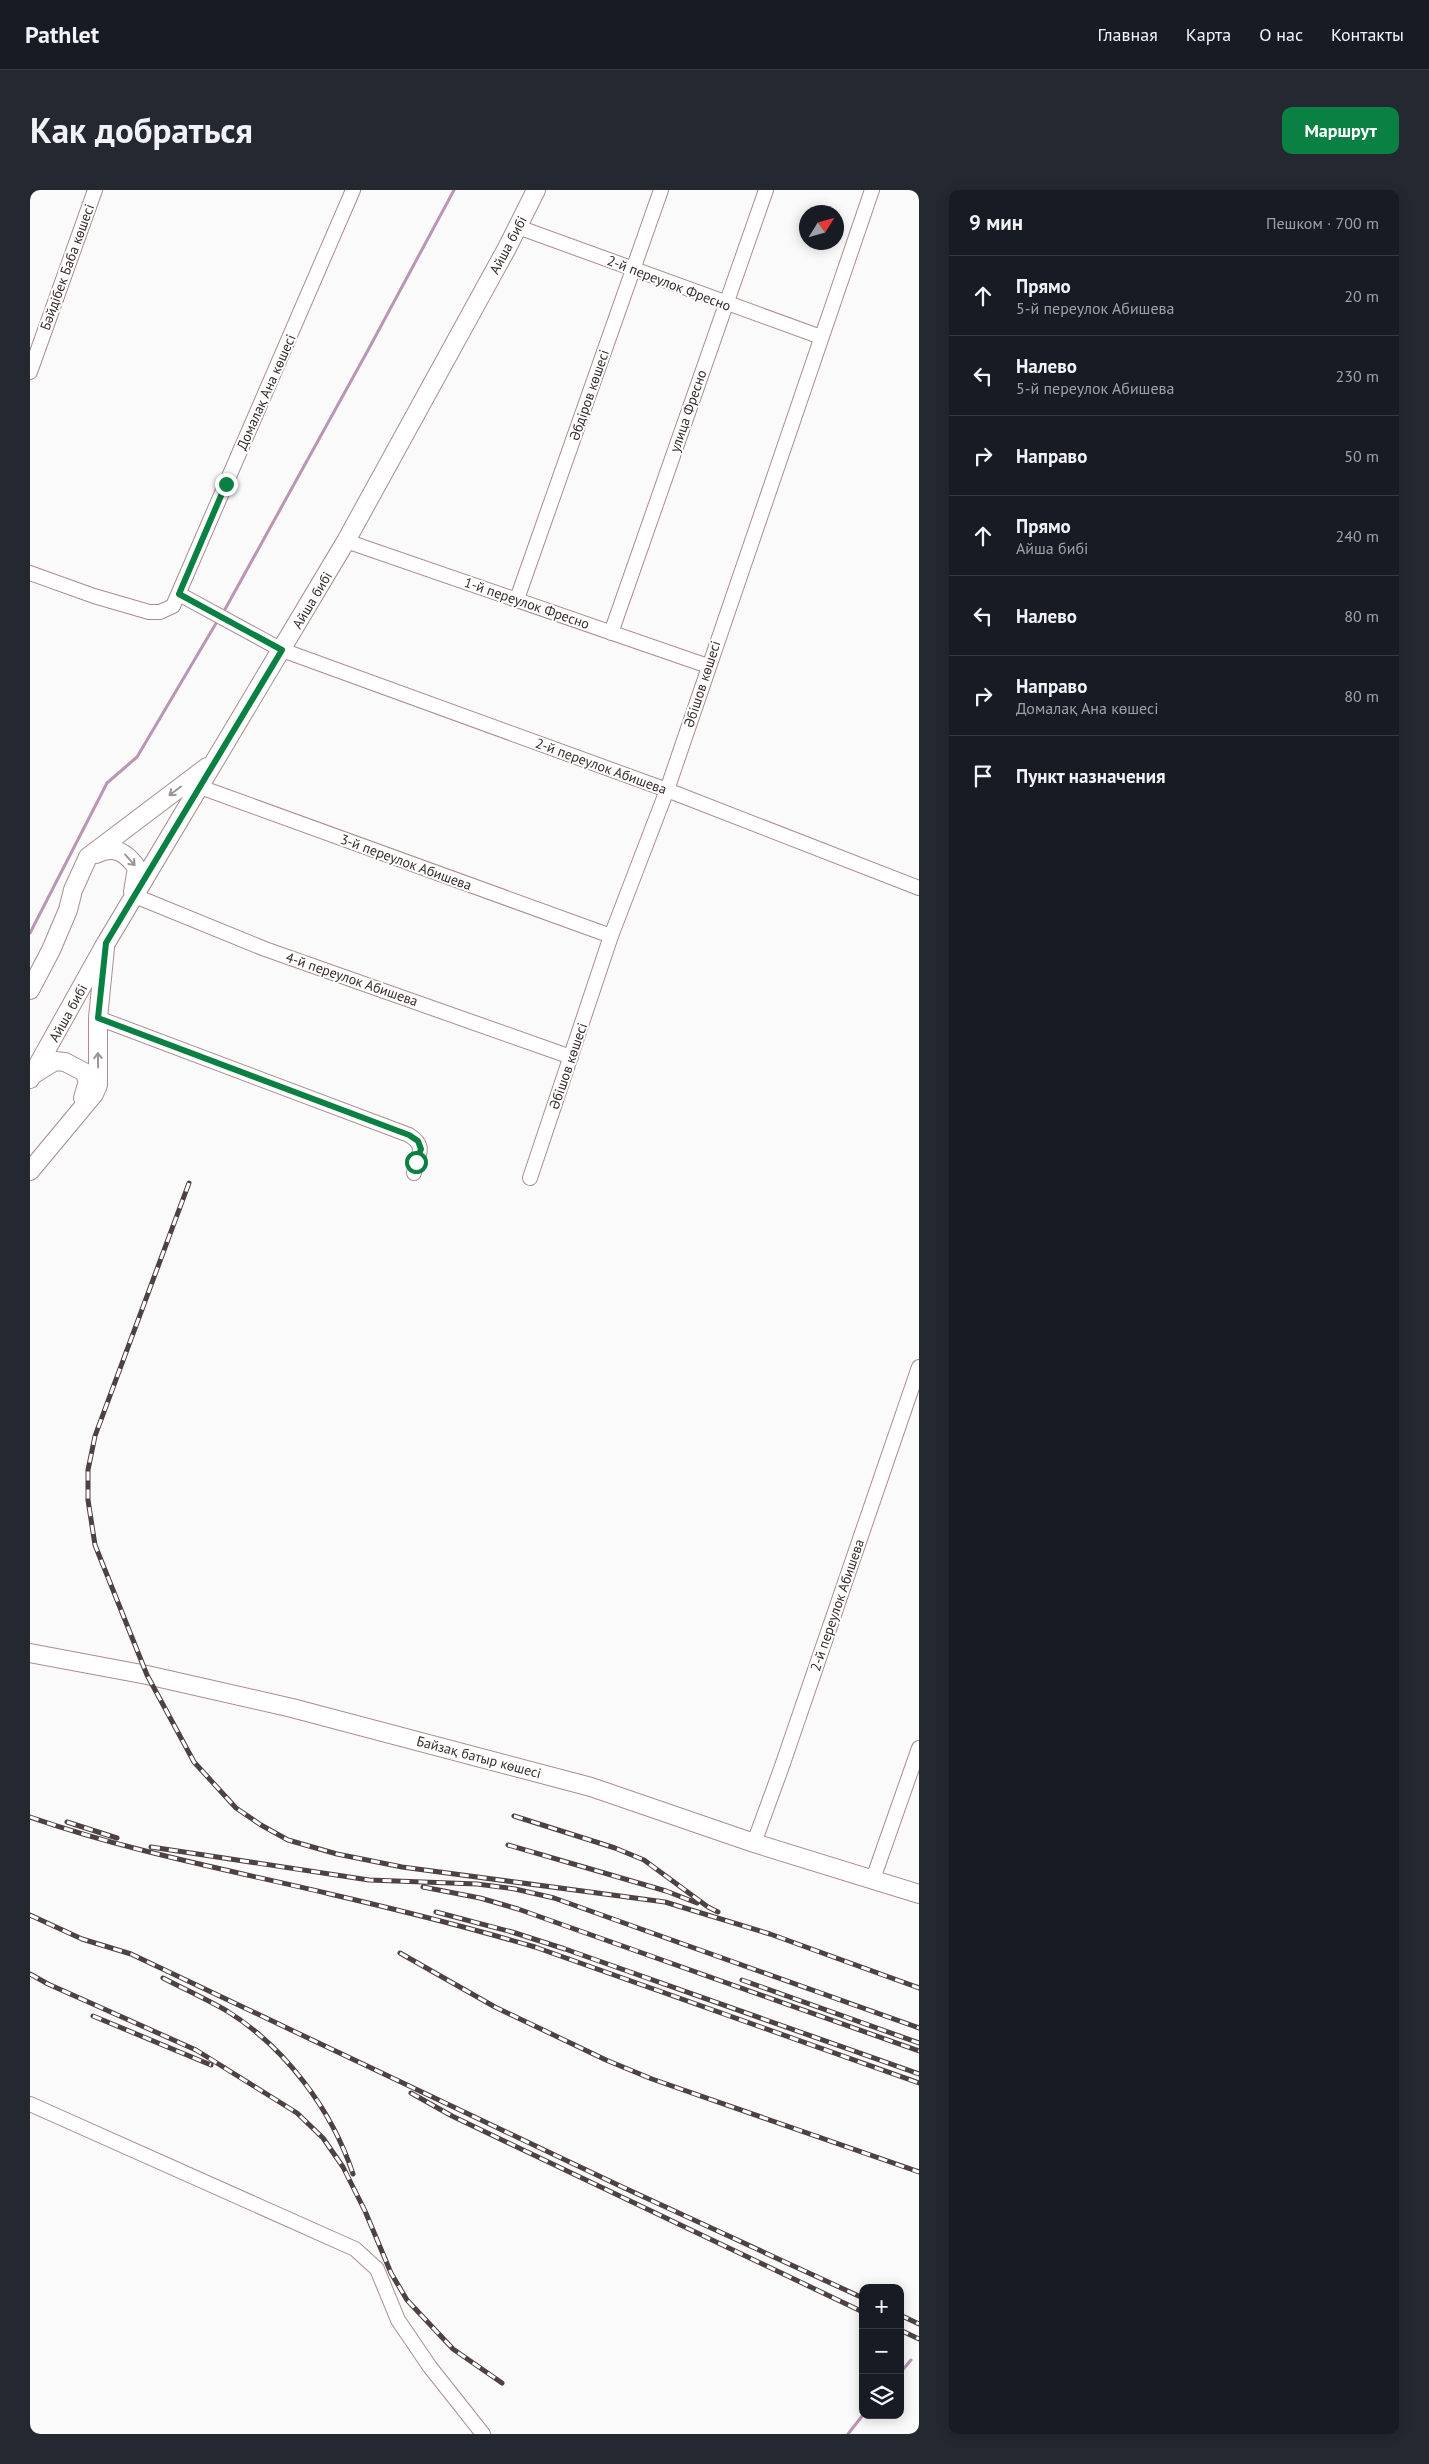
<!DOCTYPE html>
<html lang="ru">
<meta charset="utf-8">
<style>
:root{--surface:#171b24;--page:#242831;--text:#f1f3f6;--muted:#9ea1a6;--line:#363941;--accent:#0b8043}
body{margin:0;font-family:"PT Sans",sans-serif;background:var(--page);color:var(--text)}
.controls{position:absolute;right:15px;bottom:15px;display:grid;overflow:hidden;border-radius:10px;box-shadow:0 2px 12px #0003}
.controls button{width:45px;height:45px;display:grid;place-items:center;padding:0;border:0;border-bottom:1px solid var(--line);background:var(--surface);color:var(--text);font:25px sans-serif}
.compass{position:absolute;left:769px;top:15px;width:45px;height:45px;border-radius:50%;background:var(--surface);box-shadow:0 2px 12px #0003;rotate:53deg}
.stop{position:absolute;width:15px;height:15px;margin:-11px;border:4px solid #0b8043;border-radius:50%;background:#fff}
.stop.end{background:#0b8043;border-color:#fff;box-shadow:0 1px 5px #0008}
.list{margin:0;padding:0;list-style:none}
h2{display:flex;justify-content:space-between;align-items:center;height:65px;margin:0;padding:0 20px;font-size:21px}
h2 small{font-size:16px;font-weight:400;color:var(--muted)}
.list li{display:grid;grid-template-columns:32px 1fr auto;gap:15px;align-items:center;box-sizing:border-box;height:80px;padding:0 20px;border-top:1px solid var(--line)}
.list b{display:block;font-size:19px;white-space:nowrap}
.list p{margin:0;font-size:16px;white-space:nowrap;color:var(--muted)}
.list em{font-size:16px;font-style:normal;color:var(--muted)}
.icon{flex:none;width:28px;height:28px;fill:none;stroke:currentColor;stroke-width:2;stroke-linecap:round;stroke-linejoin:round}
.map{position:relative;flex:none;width:889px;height:2244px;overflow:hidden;border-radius:10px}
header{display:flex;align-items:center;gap:30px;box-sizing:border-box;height:70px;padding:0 25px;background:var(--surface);border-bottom:1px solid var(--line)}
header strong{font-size:24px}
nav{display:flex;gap:28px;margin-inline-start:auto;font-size:18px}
.intro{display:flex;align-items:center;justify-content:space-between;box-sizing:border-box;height:120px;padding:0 30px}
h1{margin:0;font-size:35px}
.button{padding:12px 22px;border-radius:10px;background:var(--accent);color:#fff;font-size:18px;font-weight:700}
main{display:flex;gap:30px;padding:0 30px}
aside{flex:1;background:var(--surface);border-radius:10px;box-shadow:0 2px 12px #0003}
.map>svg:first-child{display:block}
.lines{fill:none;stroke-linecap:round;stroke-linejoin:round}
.stream{stroke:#b996b3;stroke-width:3}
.minor-casing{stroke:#ab8c90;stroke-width:16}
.major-casing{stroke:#ab8c90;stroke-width:20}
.minor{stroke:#fff;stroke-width:14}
.major{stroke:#fff;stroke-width:18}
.rail-casing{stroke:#4d4142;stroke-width:5}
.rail{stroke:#fff;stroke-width:3;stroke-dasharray:9;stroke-linecap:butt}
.oneway{stroke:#9c9596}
.route{stroke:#0b8043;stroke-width:6}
.labels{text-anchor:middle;stroke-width:4;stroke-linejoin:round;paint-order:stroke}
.street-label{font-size:14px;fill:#382b2c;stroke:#fff}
</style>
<header>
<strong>Pathlet</strong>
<nav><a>Главная</a><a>Карта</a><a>О нас</a><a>Контакты</a></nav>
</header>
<div class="intro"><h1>Как добраться</h1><a class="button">Маршрут</a></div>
<main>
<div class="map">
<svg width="889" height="2244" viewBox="0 0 889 2244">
<rect width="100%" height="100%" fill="#fafafa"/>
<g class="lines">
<path class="stream" d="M 193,423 L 337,162 L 424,0
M 0,743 L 77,593 L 107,567 L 188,430
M 870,2183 L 881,2170
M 818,2244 L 833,2225"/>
<defs>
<path id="minor" d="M 488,37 L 791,147
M 0,182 L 65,0
M 316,351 L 678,476
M 0,383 L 64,406 L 119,422 L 130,422 L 143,416 L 323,0
M 149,404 L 252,460 L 637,600 L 889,698
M 487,409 L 631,0
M 581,443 L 736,0
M 170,597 L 581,746
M 105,706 L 235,759 L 541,867
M 68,828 L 379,945 C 398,957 387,965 384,983
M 500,988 L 581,746 L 637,600 L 842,0
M 724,1653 L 751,1579 L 889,1177
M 843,1689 L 889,1558
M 0,1914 L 325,2059 L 347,2079 L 368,2130 L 400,2177 L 453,2244"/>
<path id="major" d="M 66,664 C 84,655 96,662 107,678 L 103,702
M 0,800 L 21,760 L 38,720 L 43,700 L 58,667 L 177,577
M 4,884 L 25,871 L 35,872 L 54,882 L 58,891 L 53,908
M 0,889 L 76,753 L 316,351 L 477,58 L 506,0
M 0,981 L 64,904 L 68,895 L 68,828 L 75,758
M 0,1463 L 117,1485 L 262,1518 L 561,1597 L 724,1653 L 889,1704"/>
</defs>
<use href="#minor" class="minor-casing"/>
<use href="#major" class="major-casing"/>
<use href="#minor" class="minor"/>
<use href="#major" class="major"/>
<defs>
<path id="rail" d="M 159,993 L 65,1246 L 58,1280 L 58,1310 L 65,1355 L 117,1485 L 164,1572 L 206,1618 L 231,1635 L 258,1650 L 307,1664 L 372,1677 L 635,1712 L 740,1744 L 889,1798
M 484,1626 L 585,1658 L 614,1670 L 678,1717 L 688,1722
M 0,1627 C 98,1661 199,1680 300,1704 C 369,1720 437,1737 505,1757 L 889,1893
M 37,1632 L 87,1648
M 478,1655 L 636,1701 L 667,1713
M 121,1657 L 339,1690 L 447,1694 L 485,1699 L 524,1708 L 889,1838
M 393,1697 L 450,1708 L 488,1719 L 889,1861
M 406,1722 L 482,1742 L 535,1759 L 889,1884
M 0,1725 L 52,1749 L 101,1764 L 588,1995 L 833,2108
M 370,1763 L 465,1817 L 576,1870 L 622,1889 L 889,1982
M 0,1784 L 18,1794 L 166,1860 L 267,1923 L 293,1948 L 313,1977 L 335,2021 L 361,2083 L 377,2110 L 423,2159 L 472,2193
M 133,1788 C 154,1799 176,1809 197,1821 C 255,1857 302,1920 323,1984
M 712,1790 L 889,1853
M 63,1826 L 181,1875
M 381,1903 L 422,1926 L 833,2122
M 870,2125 L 889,2134
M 870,2140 L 889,2149"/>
</defs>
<use href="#rail" class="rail-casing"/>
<use href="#rail" class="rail"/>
</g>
<defs><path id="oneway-shaft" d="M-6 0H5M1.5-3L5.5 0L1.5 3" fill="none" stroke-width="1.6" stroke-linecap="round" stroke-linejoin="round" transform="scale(1.25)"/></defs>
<g class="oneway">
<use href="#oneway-shaft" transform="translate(145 601) rotate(143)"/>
<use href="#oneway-shaft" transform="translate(100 670) rotate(48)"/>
<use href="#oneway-shaft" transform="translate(68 870) rotate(-91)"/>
</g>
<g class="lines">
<path class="route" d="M 196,294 L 149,404 L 252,460 L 76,753 L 68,828 L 379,945 L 388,951 L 391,959 L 386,972"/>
</g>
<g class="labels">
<g class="street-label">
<text transform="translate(478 55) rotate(-62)" y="5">Айша бибі</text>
<text transform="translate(37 77) rotate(-70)" y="5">Бәйдібек Баба көшесі</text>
<text transform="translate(639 93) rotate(21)" y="5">2-й переулок Фресно</text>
<text transform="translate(236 202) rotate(-66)" y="5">Домалақ Ана көшесі</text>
<text transform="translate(559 205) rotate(-71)" y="5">Әбдіров көшесі</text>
<text transform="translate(658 221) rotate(-71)" y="5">улица Фресно</text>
<text transform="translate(282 410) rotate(-59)" y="5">Айша бибі</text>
<text transform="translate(497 413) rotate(19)" y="5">1-й переулок Фресно</text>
<text transform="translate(672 494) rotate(-72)" y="5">Әбішов көшесі</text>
<text transform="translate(571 576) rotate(20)" y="5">2-й переулок Абишева</text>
<text transform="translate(376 672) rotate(20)" y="5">3-й переулок Абишева</text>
<text transform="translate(322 789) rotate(19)" y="5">4-й переулок Абишева</text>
<text transform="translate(38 823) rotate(-61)" y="5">Айша бибі</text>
<text transform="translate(538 876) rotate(-71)" y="5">Әбішов көшесі</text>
<text transform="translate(807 1415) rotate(-71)" y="5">2-й переулок Абишева</text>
<text transform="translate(449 1567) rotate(15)" y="5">Байзақ батыр көшесі</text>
</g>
</g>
</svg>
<div class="controls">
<button>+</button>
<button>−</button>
<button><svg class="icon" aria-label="layers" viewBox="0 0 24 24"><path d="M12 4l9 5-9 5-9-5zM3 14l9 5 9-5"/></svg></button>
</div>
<svg class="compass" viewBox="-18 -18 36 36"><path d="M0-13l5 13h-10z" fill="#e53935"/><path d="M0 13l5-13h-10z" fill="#9ea1a6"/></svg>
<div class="stop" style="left:386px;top:972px"></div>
<div class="stop end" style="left:196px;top:294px"></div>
</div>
<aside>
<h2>9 мин<small>Пешком · 700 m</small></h2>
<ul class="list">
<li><svg class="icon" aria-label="ahead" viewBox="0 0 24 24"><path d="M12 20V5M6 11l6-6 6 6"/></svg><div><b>Прямо</b><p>5-й переулок Абишева</p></div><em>20 m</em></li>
<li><svg class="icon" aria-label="left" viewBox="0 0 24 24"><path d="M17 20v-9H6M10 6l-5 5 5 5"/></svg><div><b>Налево</b><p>5-й переулок Абишева</p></div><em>230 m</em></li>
<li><svg class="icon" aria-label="right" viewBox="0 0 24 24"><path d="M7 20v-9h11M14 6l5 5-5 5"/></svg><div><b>Направо</b></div><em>50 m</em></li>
<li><svg class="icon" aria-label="ahead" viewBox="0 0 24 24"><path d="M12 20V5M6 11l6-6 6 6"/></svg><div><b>Прямо</b><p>Айша бибі</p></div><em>240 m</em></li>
<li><svg class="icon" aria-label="left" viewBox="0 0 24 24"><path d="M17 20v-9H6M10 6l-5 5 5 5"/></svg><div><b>Налево</b></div><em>80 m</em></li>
<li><svg class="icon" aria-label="right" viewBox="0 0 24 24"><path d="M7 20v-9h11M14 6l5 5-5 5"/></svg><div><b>Направо</b><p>Домалақ Ана көшесі</p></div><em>80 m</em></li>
<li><svg class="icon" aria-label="arrive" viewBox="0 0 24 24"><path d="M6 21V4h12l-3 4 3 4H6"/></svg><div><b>Пункт назначения</b></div></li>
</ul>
</aside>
</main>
